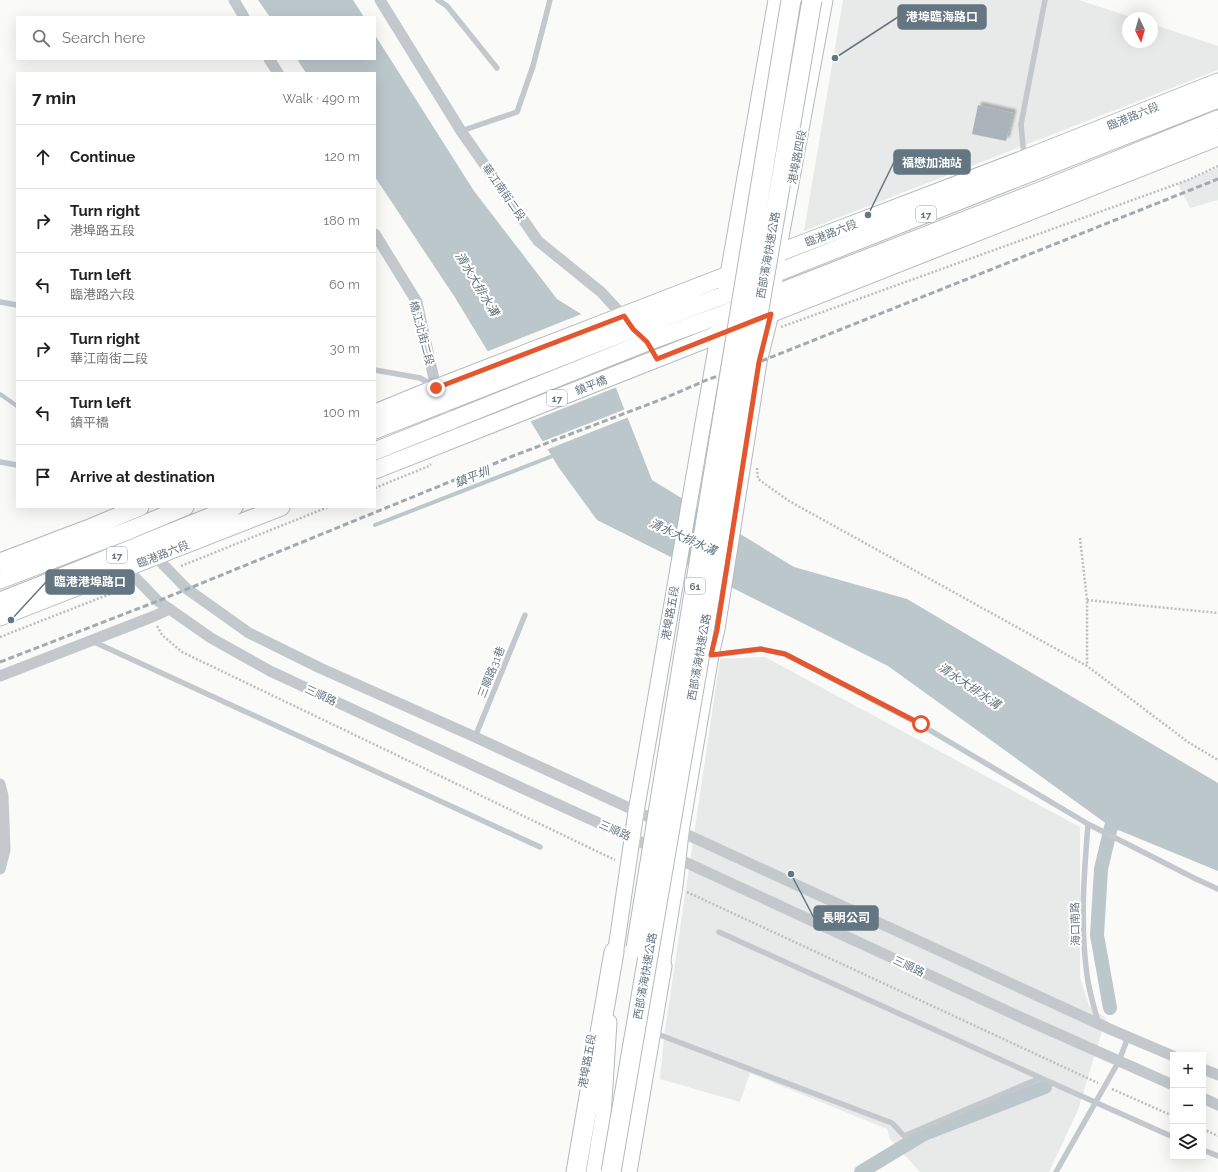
<!DOCTYPE html>
<meta charset="utf-8">
<style>
:root{--surface:#fff;--page:#f6f6f6;--text:#202124;--muted:#757577;--line:#e0e0e0}
body{margin:0;font-family:Raleway,"Noto Sans TC",sans-serif;background:var(--page);color:var(--text)}
.controls{position:absolute;right:12px;bottom:12px;display:grid;overflow:hidden;border-radius:0px;box-shadow:0 4px 16px #0002}
.controls button{width:36px;height:36px;display:grid;place-items:center;padding:0;border:0;border-bottom:1px solid var(--line);background:var(--surface);color:var(--text);font:20px sans-serif}
.compass{position:absolute;left:1122px;top:12px;width:36px;height:36px;border-radius:50%;background:var(--surface);box-shadow:0 4px 16px #0002;rotate:175deg}
.stop{position:absolute;width:12px;height:12px;margin:-9px;border:3px solid #e4572e;border-radius:50%;background:#fff}
.stop.end{background:#e4572e;border-color:#fff;box-shadow:0 1px 4px #0008}
.list{margin:0;padding:0;list-style:none}
h2{display:flex;justify-content:space-between;align-items:center;height:52px;margin:0;padding:0 16px;font-size:17px}
h2 small{font-size:13px;font-weight:400;color:var(--muted)}
.list li{display:grid;grid-template-columns:26px 1fr auto;gap:12px;align-items:center;box-sizing:border-box;height:64px;padding:0 16px;border-top:1px solid var(--line)}
.list b{display:block;font-size:15px;white-space:nowrap}
.list p{margin:0;font-size:13px;white-space:nowrap;color:var(--muted)}
.list em{font-size:13px;font-style:normal;color:var(--muted)}
.icon{flex:none;width:22px;height:22px;fill:none;stroke:currentColor;stroke-width:2;stroke-linecap:round;stroke-linejoin:round}
.map{position:relative;flex:none;width:1218px;height:1172px;overflow:hidden}
.search{position:absolute;background:var(--surface);box-shadow:0 4px 16px #0002;left:16px;top:16px;width:360px;height:44px;display:flex;align-items:center;gap:10px;box-sizing:border-box;padding:0 14px;border-radius:0px;color:var(--muted);font-size:15px}
.panel{position:absolute;background:var(--surface);box-shadow:0 4px 16px #0002;left:16px;top:72px;width:360px;height:436px;border-radius:0px}
.map>svg:first-child{display:block}
.built{fill:#e8e9e9}
.water{fill:#bbc7cb}
.pier{fill:#fafaf8}
.lines{fill:none;stroke-linecap:round;stroke-linejoin:round}
.stream{stroke:#bbc7cb;stroke-width:4}
.canal{stroke:#bbc7cb;stroke-width:14}
.building{fill:#aab3b9;filter:url(#shadow)}
.secondary-casing{stroke:#b3babf;stroke-width:17}
.primary-casing{stroke:#b5babe;stroke-width:19}
.highway-casing{stroke:#b4b9bd;stroke-width:21}
.path{stroke:#bbbfc2;stroke-width:2.5;stroke-dasharray:2 2;stroke-linecap:butt}
.lane{stroke:#c3c8cc;stroke-width:5.5}
.street{stroke:#c3c8cc;stroke-width:11}
.secondary{stroke:#fff;stroke-width:15}
.primary{stroke:#fff;stroke-width:17}
.highway{stroke:#fff;stroke-width:19}
.rail{stroke:#a2aab0;stroke-width:3;stroke-dasharray:6 3;stroke-linecap:butt}
.highway-bridge-casing{stroke:#b4b9bd;stroke-width:21;stroke-linecap:butt}
.highway-bridge{stroke:#fff;stroke-width:19}
.route{stroke:#e4572e;stroke-width:5}
.labels{text-anchor:middle;stroke-width:4;stroke-linejoin:round;paint-order:stroke}
.shield{fill:#fff;stroke:#939fa8;stroke-width:1}
.shield-label{font-size:10px;font-weight:bold;fill:#657683}
.street-label{font-size:11px;fill:#657683;stroke:#fff}
.water-label{font-size:12px;font-style:italic;fill:#60757c;stroke:#fff}
.leader{fill:none;stroke:#657683;stroke-width:1.5}
.callout-dot{fill:#657683;stroke:#fff;stroke-width:1.5}
.callout{fill:#657683;stroke:#657683;stroke-width:1.5}
.callout-label{font-size:12px;text-anchor:middle;font-weight:bold;fill:#fff}
</style>
<div class="map">
<svg width="1218" height="1172" viewBox="0 0 1218 1172">
<defs>
<filter id="shadow"><feDropShadow dx="3.5" dy="-3.5" stdDeviation="1" flood-color="#0004"/></filter>
</defs>
<rect width="100%" height="100%" fill="#fafaf8"/>
<path class="built" d="M 843,0 L 1079,0 L 1134,18 L 1128,18 L 1128,42 L 1152,42 L 1152,24 L 1218,46 L 1218,70 L 804,231 Z
M 1218,168 L 1218,200 L 1190,208 L 1178,184 Z
M 765,657 L 1080,827 L 1080,977 L 1089,1006 L 1106,1018 L 1078,1110 L 1049,1172 L 920,1172 L 890,1139 L 887,1129 L 750,1073 L 740,1102 L 660,1079 L 664,1037 L 720,659 Z"/>
<path class="water" d="M 258,0 L 353,0 L 364,17 L 270,17 Z
M 375,35 L 474,191 L 557,299 L 589,319 L 652,480 L 794,567 L 907,599 L 1218,783 L 1218,871 L 1111,827 L 888,666 L 597,520 L 559,468 L 454,296 L 375,177 L 375,73 L 306,73 L 297,59 L 375,59 Z"/>
<path class="pier" d="M 584,313 L 590,318 L 617,387 L 529,422 L 486,352 Z
M 626,409 L 629,417 L 546,450 L 541,442 Z"/>
<g class="lines">
<path class="stream" d="M 0,394 L 17,406
M 375,525 L 555,455"/>
<path class="canal" d="M 1110,1008 L 1097,935 L 1101,869 L 1111,827
M 861,1172 L 924,1134 L 1045,1087"/>
</g>
<path class="building" d="M 978,105 L 1013,113 L 1006,141 L 972,134 Z"/>
<g class="lines">
<defs>
<path id="secondary" d="M 726,286 L 776,0
M 614,962 L 636,812 L 720,325
M 658,975 L 662,966 L 675,886 L 681,832 L 711,655 L 717,629 L 759,362 L 771,314 L 778,253 L 825,0
M 594,1172 L 603,1116 L 609,1022"/>
<path id="primary" d="M 375,413 L 436,388 L 728,275 L 778,253 L 1024,159 L 1218,82
M 375,430 L 633,329 L 725,295 L 776,273 L 1218,99
M 375,451 L 647,342 L 721,315 L 1037,192 L 1218,119
M 375,470 L 1218,137
M 0,562 L 87,529 L 140,507
M 0,580 L 130,530 L 185,507
M 0,601 C 78,571 156,538 234,507
M 0,617 L 281,507"/>
<path id="highway" d="M 576,1172 L 614,952
M 627,1172 L 662,966"/>
</defs>
<use href="#secondary" class="secondary-casing"/>
<use href="#primary" class="primary-casing"/>
<use href="#highway" class="highway-casing"/>
<path class="path" d="M 781,327 L 1188,180 L 1218,166
M 757,468 L 758,479 L 789,501 L 1087,666 L 1188,742 L 1218,760
M 375,488 L 429,466 L 431,464
M 1080,538 L 1087,600 L 1087,665
M 181,566 L 328,507
M 1087,600 L 1218,613
M 157,626 L 162,635 L 182,652 L 615,860
M 0,637 L 128,587
M 687,892 L 1098,1083
M 1112,1089 L 1173,1116
M 1203,1129 L 1218,1136"/>
<path class="lane" d="M 438,0 L 447,6 L 497,68
M 461,131 L 517,112 L 533,66 L 550,0
M 1024,157 L 1021,124 L 1045,0
M 0,302 L 17,305
M 375,370 L 420,378 L 434,386
M 0,462 L 17,465
M 92,641 L 540,847
M 713,655 L 761,649 L 785,654 L 921,725 L 1088,824 L 1196,879 L 1218,889
M 475,737 L 525,615
M 1088,824 C 1084,874 1080,925 1087,975 C 1089,991 1094,1007 1098,1022
M 719,932 L 1041,1078 L 1173,1137
M 660,1035 L 892,1123 L 904,1136 L 1026,1084 L 1041,1078
M 1203,1150 L 1218,1156
M 1056,1172 L 1119,1061 L 1128,1037"/>
<path class="street" d="M 234,0 L 244,17
M 380,0 L 461,131 L 538,241 L 601,292 L 627,320
M 269,59 L 278,73
M 375,234 L 417,302 L 436,388 L 451,426
M 151,552 L 187,589 L 249,633 L 320,668 L 475,737 L 1112,1030 L 1173,1056
M 122,564 L 158,601 L 211,638 L 270,671 L 524,789 L 656,849
M 0,676 L 152,617 L 170,609
M 0,784 L 3,796 L 5,850 L 0,869
M 672,856 L 1018,1016 L 1173,1085
M 1203,1069 L 1218,1075
M 1203,1098 L 1218,1105"/>
<use href="#secondary" class="secondary"/>
<use href="#primary" class="primary"/>
<use href="#highway" class="highway"/>
<path class="rail" d="M 0,662 L 158,601 L 513,456 L 665,398 L 709,379 L 759,362 L 1218,179"/>
<defs>
<path id="highway-bridge" d="M 636,948 L 791,0
M 611,1172 L 812,0"/>
</defs>
<use href="#highway-bridge" class="highway-bridge-casing"/>
<use href="#highway-bridge" class="highway-bridge"/>
</g>
<g class="lines">
<path class="route" d="M 436,388 L 624,316 L 633,329 L 647,342 L 657,359 L 771,314 L 759,362 L 717,630 L 711,655 L 761,649 L 785,654 L 921,724"/>
</g>
<g class="labels">
<g class="shield">
<rect x="916" y="206" width="20" height="16" rx="3"/>
<rect x="547" y="390" width="20" height="16" rx="3"/>
<rect x="107" y="547" width="20" height="16" rx="3"/>
<rect x="685" y="578" width="20" height="16" rx="3"/>
</g>
<g class="shield-label">
<text x="926" y="218">17</text>
<text x="557" y="402">17</text>
<text x="117" y="559">17</text>
<text x="695" y="590">61</text>
</g>
<g class="street-label">
<text transform="translate(1133 116) rotate(-22)" y="4">臨港路六段</text>
<text transform="translate(797 157) rotate(-79)" y="4">港埠路四段</text>
<text transform="translate(504 192) rotate(55)" y="4">華江南街二段</text>
<text transform="translate(831 233) rotate(-21)" y="4">臨港路六段</text>
<text transform="translate(768 255) rotate(-80)" y="4">西部濱海快速公路</text>
<text transform="translate(422 333) rotate(75)" y="4">橋江北街二段</text>
<text transform="translate(591 385) rotate(-21)" y="4">鎮平橋</text>
<text transform="translate(163 554) rotate(-21)" y="4">臨港路六段</text>
<text transform="translate(670 613) rotate(-80)" y="4">港埠路五段</text>
<text transform="translate(699 657) rotate(-80)" y="4">西部濱海快速公路</text>
<text transform="translate(491 672) rotate(-68)" y="4">三順路31巷</text>
<text transform="translate(321 695) rotate(25)" y="4">三順路</text>
<text transform="translate(615 830) rotate(24)" y="4">三順路</text>
<text transform="translate(1075 924) rotate(-91)" y="4">海口南路</text>
<text transform="translate(909 966) rotate(25)" y="4">三順路</text>
<text transform="translate(645 976) rotate(-80)" y="4">西部濱海快速公路</text>
<text transform="translate(587 1061) rotate(-80)" y="4">港埠路五段</text>
</g>
<g class="water-label">
<text transform="translate(477 284) rotate(59)" y="4">清水大排水溝</text>
<text transform="translate(472 477) rotate(-21)" y="4">鎮平圳</text>
<text transform="translate(683 537) rotate(24)" y="4">清水大排水溝</text>
<text transform="translate(969 686) rotate(34)" y="4">清水大排水溝</text>
</g>
</g>
<path class="leader" d="M835 58L898 17M868 215L894 162M11 620L46 582M791 874L814 918"/>
<g class="callout-dot">
<circle cx="835" cy="58" r="4"/>
<circle cx="868" cy="215" r="4"/>
<circle cx="11" cy="620" r="4"/>
<circle cx="791" cy="874" r="4"/>
</g>
<g class="callout">
<rect x="898" y="5" width="88" height="24" rx="4"/>
<rect x="894" y="150" width="76" height="24" rx="4"/>
<rect x="46" y="570" width="88" height="24" rx="4"/>
<rect x="814" y="906" width="64" height="24" rx="4"/>
</g>
<g class="callout-label">
<text x="942" y="21">港埠臨海路口</text>
<text x="932" y="167">福懋加油站</text>
<text x="90" y="586">臨港港埠路口</text>
<text x="846" y="922">長明公司</text>
</g>
</svg>
<div class="controls">
<button>+</button>
<button>−</button>
<button><svg class="icon" aria-label="layers" viewBox="0 0 24 24"><path d="M12 4l9 5-9 5-9-5zM3 14l9 5 9-5"/></svg></button>
</div>
<svg class="compass" viewBox="-18 -18 36 36"><path d="M0-13l5 13h-10z" fill="#e53935"/><path d="M0 13l5-13h-10z" fill="#757577"/></svg>
<div class="stop" style="left:921px;top:724px"></div>
<div class="stop end" style="left:436px;top:388px"></div>
<div class="search"><svg class="icon" aria-label="search" viewBox="0 0 24 24"><circle cx="10" cy="10" r="6"/><path d="M15 15l6 6"/></svg>Search here</div>
<section class="panel">
<h2>7 min<small>Walk · 490 m</small></h2>
<ul class="list">
<li><svg class="icon" aria-label="ahead" viewBox="0 0 24 24"><path d="M12 20V5M6 11l6-6 6 6"/></svg><div><b>Continue</b></div><em>120 m</em></li>
<li><svg class="icon" aria-label="right" viewBox="0 0 24 24"><path d="M7 20v-9h11M14 6l5 5-5 5"/></svg><div><b>Turn right</b><p>港埠路五段</p></div><em>180 m</em></li>
<li><svg class="icon" aria-label="left" viewBox="0 0 24 24"><path d="M17 20v-9H6M10 6l-5 5 5 5"/></svg><div><b>Turn left</b><p>臨港路六段</p></div><em>60 m</em></li>
<li><svg class="icon" aria-label="right" viewBox="0 0 24 24"><path d="M7 20v-9h11M14 6l5 5-5 5"/></svg><div><b>Turn right</b><p>華江南街二段</p></div><em>30 m</em></li>
<li><svg class="icon" aria-label="left" viewBox="0 0 24 24"><path d="M17 20v-9H6M10 6l-5 5 5 5"/></svg><div><b>Turn left</b><p>鎮平橋</p></div><em>100 m</em></li>
<li><svg class="icon" aria-label="arrive" viewBox="0 0 24 24"><path d="M6 21V4h12l-3 4 3 4H6"/></svg><div><b>Arrive at destination</b></div></li>
</ul>
</section>
</div>
